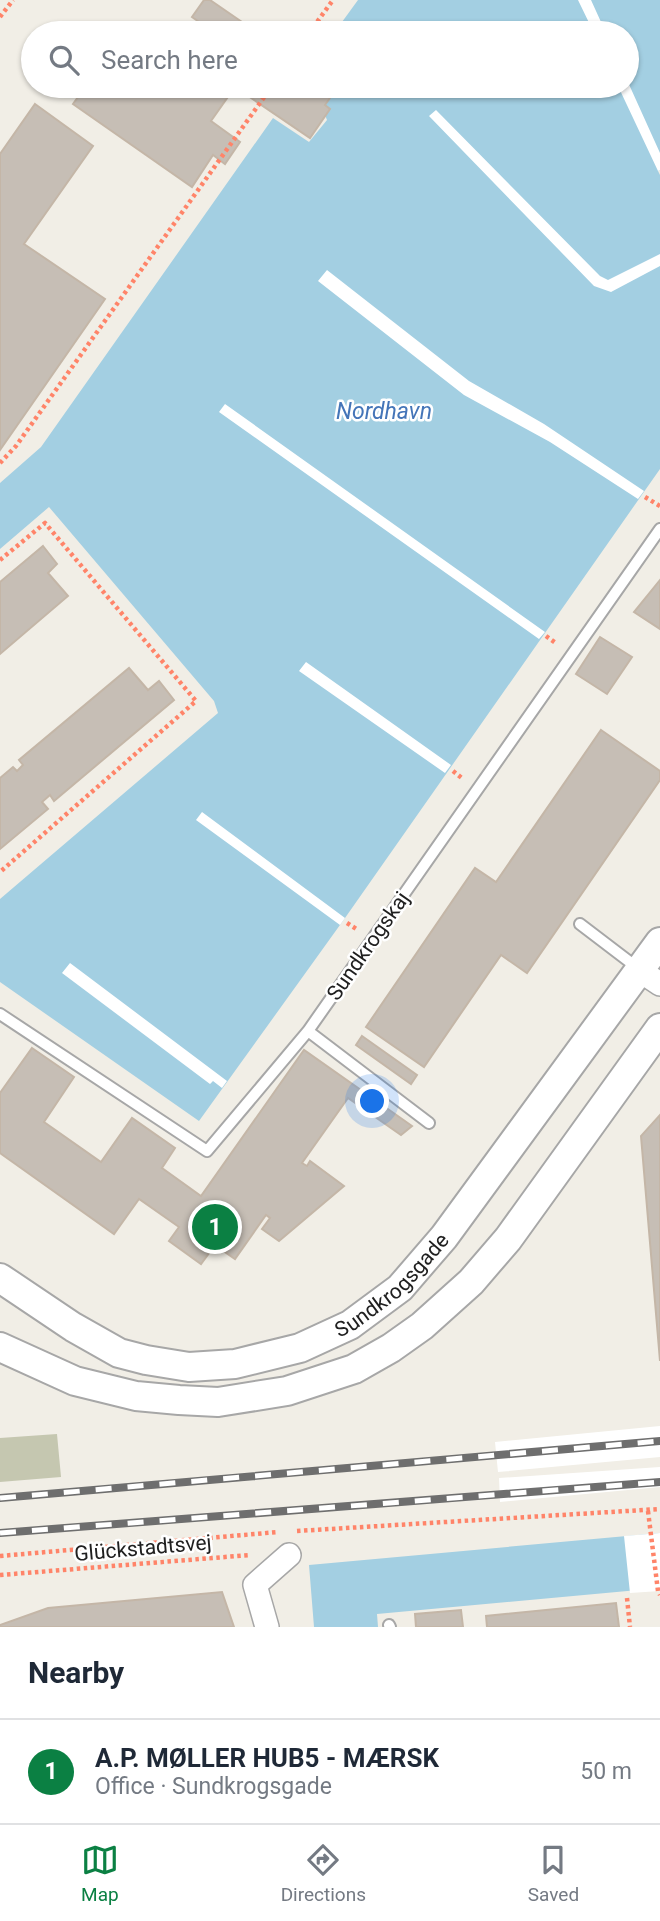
<!DOCTYPE html>
<meta charset="utf-8">
<style>
:root{--surface:#fff;--page:#f2f2f3;--text:#1f2937;--muted:#747a83;--line:#e0e1e3;--accent:#0b8043}
body{margin:0;font-family:Roboto,sans-serif;background:var(--page);color:var(--text)}
.you{position:absolute;left:373px;top:1102px;width:24px;height:24px;margin:-18px;border:5px solid #fff;border-radius:50%;background:#1a73e8;box-shadow:0 0 0 10px #1a73e833}
.badge{display:grid;place-items:center;width:46px;height:46px;border-radius:50%;background:var(--accent);color:#fff;font-size:23px;font-weight:700}
.pin{position:absolute;translate:-50% -50%;border:4px solid #fff;box-shadow:0 2px 7px #0006}
.list{margin:0;padding:0;list-style:none}
h2{display:flex;justify-content:space-between;align-items:center;height:91px;margin:0;padding:0 28px;font-size:30px}
h2 small{font-size:23px;font-weight:400;color:var(--muted)}
.list li{display:grid;grid-template-columns:46px 1fr auto;gap:21px;align-items:center;box-sizing:border-box;height:105px;padding:0 28px;border-top:2px solid var(--line)}
.list b{display:block;font-size:26px;white-space:nowrap}
.list p{margin:0;font-size:23px;white-space:nowrap;color:var(--muted)}
.list em{font-size:23px;font-style:normal;color:var(--muted)}
.icon{flex:none;width:38px;height:38px;fill:none;stroke:currentColor;stroke-width:2;stroke-linecap:round;stroke-linejoin:round}
.map{position:relative;flex:none;width:660px;height:1627px;overflow:hidden}
.search{position:absolute;background:var(--surface);box-shadow:0 2px 5px #0004;left:21px;right:21px;top:21px;height:77px;display:flex;align-items:center;gap:18px;box-sizing:border-box;padding:0 24px;border-radius:38px;color:var(--muted);font-size:26px}
.sheet{height:196px;background:var(--surface)}
nav{display:flex;justify-content:space-around;align-items:center;box-sizing:border-box;height:98px;border-top:2px solid var(--line);background:var(--surface);font-size:19px;color:var(--muted)}
nav a{display:grid;justify-items:center;gap:4px}
nav .on{color:var(--accent)}
.map>svg:first-child{display:block}
.construction{fill:#c5c7b0}
.water{fill:#a3cfe2}
.pier{fill:#fff}
.building{fill:#c6beb5;stroke:#c4b6a7;stroke-width:2}
.lines{fill:none;stroke-linecap:round;stroke-linejoin:round}
.service-casing{stroke:#a7a7a7;stroke-width:14}
.minor-casing{stroke:#a7a7a7;stroke-width:26}
.tertiary-casing{stroke:#a7a7a7;stroke-width:32}
.path{stroke:#ff8469;stroke-width:4.5;stroke-dasharray:3.5 3.5;stroke-linecap:butt}
.service{stroke:#fff;stroke-width:10}
.minor{stroke:#fff;stroke-width:23}
.tertiary{stroke:#fff;stroke-width:28}
.rail-casing{stroke:#6e6e6e;stroke-width:8}
.rail{stroke:#fff;stroke-width:5;stroke-dasharray:16;stroke-linecap:butt}
.labels{text-anchor:middle;stroke-width:5;stroke-linejoin:round;paint-order:stroke}
.street-label{font-size:21px;fill:#202020;stroke:#fff}
.water-label{font-size:23px;font-style:italic;fill:#4475b8;stroke:#fff}
</style>
<div class="map">
<svg width="660" height="1627" viewBox="0 0 660 1627">
<rect width="100%" height="100%" fill="#f1eee6"/>
<path class="construction" d="M 57,1434 L 61,1477 L 0,1482 L 0,1438 Z"/>
<path class="water" d="M 358,0 L 660,0 L 660,170 L 658,171 L 660,175 L 660,469 L 345,918 L 199,1121 L 0,982 L 0,899 L 218,713 L 214,701 L 49,507 L 0,549 L 0,483 L 41,447 L 273,118 L 309,142 L 327,120 L 321,105 L 336,86 L 627,86 L 627,33 L 334,33 Z
M 660,1533 L 660,1588 L 377,1614 L 378,1627 L 314,1627 L 309,1565 Z"/>
<path class="pier" d="M 578,0 L 591,0 L 606,33 L 594,33 Z
M 627,80 L 660,153 L 660,170 L 658,171 L 618,86 L 627,86 Z
M 436,110 L 600,276 L 608,280 L 660,254 L 660,266 L 611,292 L 594,286 L 429,116 Z
M 327,270 L 469,381 L 544,424 L 644,491 L 638,499 L 550,442 L 464,395 L 318,281 Z
M 225,404 L 545,632 L 539,639 L 219,412 Z
M 306,662 L 451,765 L 445,773 L 299,671 Z
M 202,812 L 345,918 L 340,925 L 196,820 Z
M 70,963 L 227,1081 L 222,1088 L 213,1081 L 210,1084 L 62,973 Z
M 660,1426 L 660,1457 L 498,1472 L 495,1442 Z
M 660,1467 L 660,1487 L 500,1502 L 499,1478 Z
M 660,1533 L 660,1591 L 630,1593 L 624,1536 Z"/>
<path class="building" d="M 204,0 L 210,0 L 258,33 L 196,33 L 202,24 L 192,17 Z
M 86,86 L 160,86 L 170,93 L 175,86 L 334,86 L 337,88 L 325,105 L 330,109 L 310,138 L 235,87 L 211,121 L 240,142 L 225,164 L 213,155 L 192,187 L 73,104 Z
M 35,104 L 93,146 L 24,244 L 105,299 L 0,450 L 0,154 Z
M 43,546 L 57,564 L 48,573 L 68,596 L 0,654 L 0,582 Z
M 660,580 L 660,629 L 634,612 Z
M 600,637 L 632,657 L 607,694 L 576,674 Z
M 129,668 L 148,690 L 159,681 L 174,700 L 54,801 L 50,795 L 42,802 L 48,809 L 0,849 L 0,778 L 13,767 L 17,771 L 23,765 L 19,760 Z
M 601,730 L 660,771 L 660,780 L 527,973 L 501,955 L 424,1067 L 366,1027 L 475,868 L 496,882 Z
M 362,1036 L 417,1075 L 411,1084 L 356,1045 Z
M 32,1048 L 74,1077 L 44,1122 L 101,1162 L 132,1118 L 175,1148 L 162,1168 L 201,1196 L 304,1050 L 412,1126 L 401,1135 L 348,1098 L 302,1163 L 307,1166 L 310,1161 L 344,1186 L 279,1241 L 262,1229 L 270,1218 L 266,1215 L 235,1259 L 219,1248 L 221,1243 L 218,1241 L 201,1264 L 169,1241 L 179,1227 L 139,1199 L 114,1234 L 0,1153 L 0,1093 Z
M 660,1115 L 660,1361 L 641,1136 Z
M 222,1592 L 234,1627 L 0,1627 L 0,1625 L 48,1608 Z
M 616,1603 L 619,1627 L 487,1627 L 486,1616 Z
M 461,1610 L 463,1627 L 416,1627 L 415,1614 Z"/>
<g class="lines">
<defs>
<path id="service" d="M 580,924 L 639,969
M 0,1014 L 207,1151 L 308,1031 L 660,529
M 308,1031 L 429,1123
M 389,1625 L 390,1627"/>
<path id="minor" d="M 639,970 L 660,984
M 267,1627 L 255,1585 L 289,1555"/>
<g id="tertiary">
<path id="s1" d="M 0,1278 L 73,1327 L 119,1353 L 146,1360 L 189,1367 L 235,1364 L 300,1348 L 350,1325 L 400,1288 L 444,1237 L 660,942"/>
<path d="M 0,1347 L 75,1381 L 136,1396 L 179,1400 L 218,1402 L 287,1391 L 354,1369 L 391,1348 L 422,1326 L 471,1282 L 508,1239 L 660,1028"/>
</g>
</defs>
<use href="#service" class="service-casing"/>
<use href="#minor" class="minor-casing"/>
<use href="#tertiary" class="tertiary-casing"/>
<path class="path" d="M 0,17 L 13,0
M 309,33 L 333,0
M 0,463 L 16,446 L 272,86
M 645,497 L 660,506
M 0,560 L 45,523 L 196,701 L 0,872
M 546,636 L 557,644
M 453,771 L 463,779
M 347,923 L 358,930
M 648,1511 L 658,1591 L 660,1595
M 297,1531 L 660,1509
M 0,1556 L 278,1532
M 0,1575 L 250,1555
M 627,1598 L 630,1627"/>
<use href="#service" class="service"/>
<use href="#minor" class="minor"/>
<use href="#tertiary" class="tertiary"/>
<defs>
<path id="rail" d="M 0,1498 L 660,1441
M 0,1533 L 660,1482"/>
</defs>
<use href="#rail" class="rail-casing"/>
<use href="#rail" class="rail"/>
</g>
<g class="labels">
<g class="street-label">
<text transform="translate(368 946) rotate(-55)" y="7">Sundkrogskaj</text>
<text dy="7" stroke="none"><textPath href="#s1" startOffset="438">Sundkrogsgade</textPath></text>
<text transform="translate(143 1548) rotate(-5)" y="7">Glückstadtsvej</text>
</g>
<g class="water-label">
<text x="384" y="419">Nordhavn</text>
</g>
</g>
</svg>
<div class="you"></div>
<div class="pin badge" style="left:215px;top:1227px">1</div>
<div class="search"><svg class="icon" aria-label="search" viewBox="0 0 24 24"><circle cx="10" cy="10" r="6"/><path d="M15 15l6 6"/></svg>Search here</div>
</div>
<section class="sheet">
<h2>Nearby<small></small></h2>
<ul class="list">
<li><span class="badge">1</span><div><b>A.P. MØLLER HUB5 - MÆRSK</b><p>Office · Sundkrogsgade</p></div><em>50 m</em></li>
</ul>
</section>
<nav>
<a class="on"><svg class="icon" aria-label="map" viewBox="0 0 24 24"><path d="M3 6l6-2 6 2 6-2v14l-6 2-6-2-6 2zM9 4v14M15 6v14"/></svg>Map</a>
<a><svg class="icon" aria-label="directions" viewBox="0 0 24 24"><path d="M12 3l9 9-9 9-9-9zM9 14v-3h6M13 9l2 2-2 2"/></svg>Directions</a>
<a><svg class="icon" aria-label="saved" viewBox="0 0 24 24"><path d="M7 4h10v16l-5-4-5 4z"/></svg>Saved</a>
</nav>
